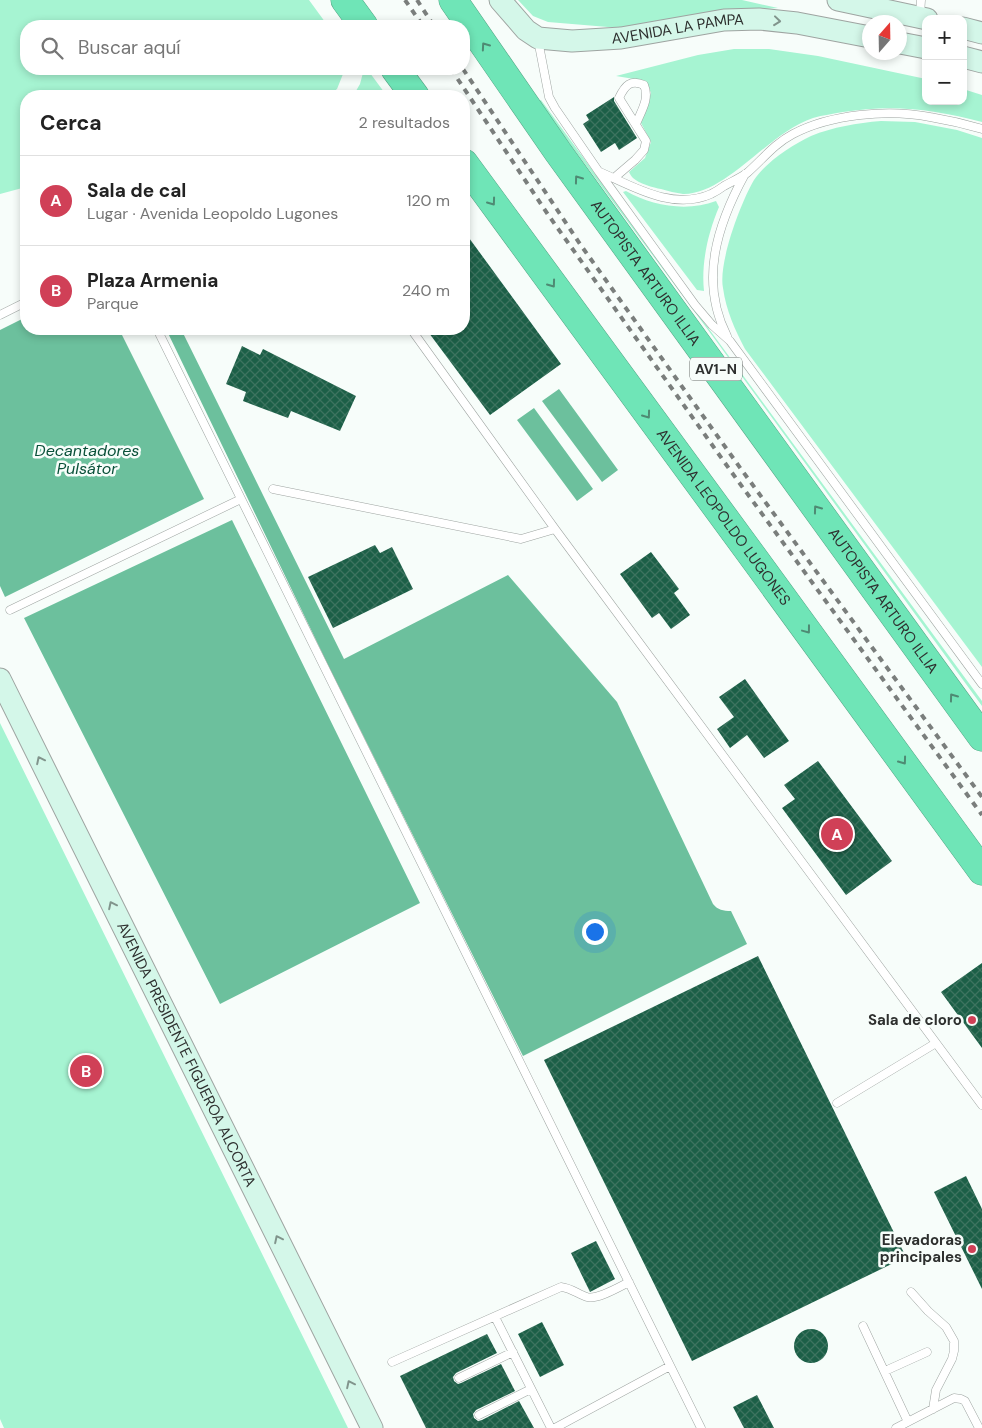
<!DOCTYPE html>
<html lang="es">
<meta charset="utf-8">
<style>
:root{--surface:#fff;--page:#f6f6f6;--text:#222;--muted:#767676;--line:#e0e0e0;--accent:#d04057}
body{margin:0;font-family:"DM Sans",sans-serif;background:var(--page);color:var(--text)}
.controls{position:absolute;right:15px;top:15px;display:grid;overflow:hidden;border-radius:10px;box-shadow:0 2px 8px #0003}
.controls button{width:45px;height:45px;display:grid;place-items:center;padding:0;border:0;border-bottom:1px solid var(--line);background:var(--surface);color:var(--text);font:25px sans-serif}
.compass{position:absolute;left:862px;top:15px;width:45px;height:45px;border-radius:50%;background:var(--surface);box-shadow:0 2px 8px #0003;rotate:20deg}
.you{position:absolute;left:594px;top:931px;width:18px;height:18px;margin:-12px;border:4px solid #fff;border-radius:50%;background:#1a73e8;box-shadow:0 0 0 8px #1a73e833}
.badge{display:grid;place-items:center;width:32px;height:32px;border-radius:50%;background:var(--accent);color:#fff;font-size:16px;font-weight:700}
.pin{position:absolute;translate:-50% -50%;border:2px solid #fff;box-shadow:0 1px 5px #0006}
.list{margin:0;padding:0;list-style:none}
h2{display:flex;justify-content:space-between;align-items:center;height:65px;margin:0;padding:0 20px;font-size:21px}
h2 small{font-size:16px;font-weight:400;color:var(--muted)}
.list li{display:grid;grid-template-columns:32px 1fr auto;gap:15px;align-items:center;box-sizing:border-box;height:90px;padding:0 20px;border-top:1px solid var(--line)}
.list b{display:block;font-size:19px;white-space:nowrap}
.list p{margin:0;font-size:16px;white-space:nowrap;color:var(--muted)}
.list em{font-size:16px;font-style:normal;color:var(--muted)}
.icon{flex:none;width:28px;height:28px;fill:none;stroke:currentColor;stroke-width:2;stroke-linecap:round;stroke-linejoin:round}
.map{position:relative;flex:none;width:982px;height:1428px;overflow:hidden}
.search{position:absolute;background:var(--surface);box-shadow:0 2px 8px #0003;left:20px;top:20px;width:450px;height:55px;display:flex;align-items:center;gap:12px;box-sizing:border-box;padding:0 18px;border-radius:20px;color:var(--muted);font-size:19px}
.panel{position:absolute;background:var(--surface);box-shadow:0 2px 8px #0003;left:20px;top:90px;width:450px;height:245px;border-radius:20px}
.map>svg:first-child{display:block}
.green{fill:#a6f4d2}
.water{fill:#6cc09d}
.building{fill:url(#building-cross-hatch)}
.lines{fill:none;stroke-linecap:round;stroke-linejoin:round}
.lane-casing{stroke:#9ea4a1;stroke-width:9}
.secondary-casing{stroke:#9ea4a1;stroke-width:23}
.highway-casing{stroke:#58a687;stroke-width:29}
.lane{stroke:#fff;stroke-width:8}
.secondary{stroke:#d4f7e9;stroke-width:21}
.highway{stroke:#6fe5b7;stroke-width:28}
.rail{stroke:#7a7e7c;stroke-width:4;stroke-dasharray:6 6;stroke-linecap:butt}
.oneway{stroke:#81948c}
.oneway2{stroke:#4e8a73}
.poi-dot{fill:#d04057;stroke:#f7fdfa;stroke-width:2}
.labels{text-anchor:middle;stroke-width:5;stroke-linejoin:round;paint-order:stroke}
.shield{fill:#f7fdfa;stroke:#6a6e6c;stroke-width:1}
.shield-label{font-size:14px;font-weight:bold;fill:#2e302f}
.street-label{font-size:15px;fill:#2e302f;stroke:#f7fdfa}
.poi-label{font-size:15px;font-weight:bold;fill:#2e302f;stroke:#f7fdfa;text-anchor:end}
.water-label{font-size:16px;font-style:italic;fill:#0a513a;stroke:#f7fdfa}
</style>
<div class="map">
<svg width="982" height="1428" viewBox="0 0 982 1428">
<defs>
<pattern id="building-cross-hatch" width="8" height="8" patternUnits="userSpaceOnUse" patternTransform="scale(1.25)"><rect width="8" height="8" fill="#1c5f47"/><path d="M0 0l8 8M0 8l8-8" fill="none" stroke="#3d735f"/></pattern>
</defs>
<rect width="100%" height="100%" fill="#f7fdfa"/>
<path class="green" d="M 0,0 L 309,0 L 328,26 L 26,26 L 26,69 L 345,69 L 337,89 L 328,96 L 26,96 L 26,187 L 0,194 Z
M 518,0 L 742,0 L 778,8 L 693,15 L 620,28 L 548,22 L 533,16 Z
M 734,49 L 769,49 L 818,56 L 926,79 L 926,101 L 963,101 L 963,89 L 982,95 L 982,122 C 934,109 892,104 843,112 C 833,114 823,115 813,118 C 769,132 726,195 683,194 C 676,193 668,191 661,189 C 654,188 638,183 633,178 C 631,176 630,174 629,172 L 645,158 L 651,142 L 641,123 L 651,93 L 646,81 L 616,76 L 698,55 Z
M 364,69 L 367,69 L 387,96 L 353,96 L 360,84 Z
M 541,100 L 982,701 L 982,706 L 714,338 L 538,101 Z
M 881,121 L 915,122 L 957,130 L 982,138 L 982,667 L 745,349 C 735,330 726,310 723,288 C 718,263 741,202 754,180 C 766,162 792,145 811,136 C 833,127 857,123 881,121 Z
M 626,191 C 652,206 687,212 716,201 L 719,207 C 708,233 701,263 704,291 L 697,290 L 623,192 Z
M 0,723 L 348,1428 L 4,1428 L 0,1419 Z"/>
<path class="water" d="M 26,317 L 26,329 L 119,329 L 204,499 L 5,597 L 0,586 L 0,330 Z
M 166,329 L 181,329 L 344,659 L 508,575 L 617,702 L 713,904 C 718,910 723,911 731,911 L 747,944 L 523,1056 L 329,667 Z
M 559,389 L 618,470 L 602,482 L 542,401 Z
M 534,408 L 593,489 L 577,501 L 517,420 Z
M 232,520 L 420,903 L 220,1004 L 24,618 Z"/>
<path class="building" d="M 614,97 L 614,101 L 637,138 L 619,150 L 615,143 L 601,152 L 583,124 L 589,120 L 586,115 Z
M 464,231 L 561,364 L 490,415 L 426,329 L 464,329 Z
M 242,346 L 260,355 L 263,349 L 356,396 L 340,431 L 291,411 L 288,418 L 243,401 L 246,392 L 226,384 Z
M 375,545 L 380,553 L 392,547 L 413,589 L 333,628 L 308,577 Z
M 651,552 L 679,589 L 674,593 L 690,615 L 671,629 L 659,613 L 652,618 L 620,574 Z
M 745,679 L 789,741 L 764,758 L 747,735 L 730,748 L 717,729 L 734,717 L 719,697 Z
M 818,761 L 892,861 L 846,895 L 782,808 L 795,799 L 784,785 Z
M 758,956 L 906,1257 L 692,1361 L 544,1060 Z
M 982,963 L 982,1048 L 941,992 Z
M 966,1176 L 982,1209 L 982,1289 L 934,1192 Z
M 596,1241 L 615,1279 L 590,1292 L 571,1253 Z
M 542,1322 L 564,1365 L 540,1377 L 518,1334 Z
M794 1346a17 17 0 1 1 34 0a17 17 0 1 1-34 0Z
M 487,1334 L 497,1353 L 456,1373 L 453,1377 L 454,1381 L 458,1384 L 461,1383 L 501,1364 L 515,1391 L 476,1410 L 473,1414 L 474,1418 L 478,1421 L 482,1420 L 519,1401 L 534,1428 L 426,1428 L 400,1376 Z
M 757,1395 L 774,1428 L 744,1428 L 733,1407 Z"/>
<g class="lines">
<defs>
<path id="lane" d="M 920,15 L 921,0
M 538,40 L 549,97 L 555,108 L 599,172 L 695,305 L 712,325 L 730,341 L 982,684
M 600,172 C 634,187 673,211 711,194 C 715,192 720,189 724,186 C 731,182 740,178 747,173 C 763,159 774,144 793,134 C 831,114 888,109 930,117 C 948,120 965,124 982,129
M 614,178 L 635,160 L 644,150 L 646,141 L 619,98 C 625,85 631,79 644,85 C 650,99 641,111 636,124
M 0,315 L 26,302
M 157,329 L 701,1428
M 411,329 L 555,529 L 982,1105
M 727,336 C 699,281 717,225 745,174
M 273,489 L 521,539 L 555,529
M 10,610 L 241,499
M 837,1103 L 936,1043
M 911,1292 L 928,1311 L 946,1327 L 954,1341 L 954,1351 L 952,1359 L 936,1390 L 933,1409
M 495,1317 L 551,1428
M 863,1326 L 908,1422
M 392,1362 L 561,1287 C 571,1288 578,1294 587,1297 C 597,1300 619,1287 629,1282
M 885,1371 L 927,1352
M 459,1378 L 513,1352
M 479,1415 L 531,1389
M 555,1428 L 670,1366
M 896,1428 L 954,1398 L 961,1399 L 965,1401 L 979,1428"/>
<g id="secondary">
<path id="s1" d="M 500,0 L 526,30 L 538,38 L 572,41 L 621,38 L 724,20 L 759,19 L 797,23 L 870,37"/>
<path d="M 838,0 L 927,19"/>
<path d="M 963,28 L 982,33"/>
<path d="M 900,43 L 926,48"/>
<path d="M 963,57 L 982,62"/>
<path id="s2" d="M 0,679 L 372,1428"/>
</g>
<g id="highway">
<path d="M 345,0 L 364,26"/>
<path id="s3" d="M 453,0 L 558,152 L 982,737"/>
<path d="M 395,69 L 415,96"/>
<path id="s4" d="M 464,163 C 636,399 811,634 982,871"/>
</g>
</defs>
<use href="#lane" class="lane-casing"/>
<use href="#secondary" class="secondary-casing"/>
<use href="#highway" class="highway-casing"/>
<use href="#lane" class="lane"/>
<use href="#secondary" class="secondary"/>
<use href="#highway" class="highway"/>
<path class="rail" d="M 405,0 L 423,26
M 417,0 L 434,26
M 451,69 L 549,216 L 730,470 L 982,815
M 463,69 L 580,244 L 741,469 L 982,797"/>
</g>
<defs><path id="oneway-chevron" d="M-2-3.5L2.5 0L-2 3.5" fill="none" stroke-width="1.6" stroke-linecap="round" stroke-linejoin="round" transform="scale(1.25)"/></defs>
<g class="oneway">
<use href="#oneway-chevron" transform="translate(777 21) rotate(6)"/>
<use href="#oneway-chevron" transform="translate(40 760) rotate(-116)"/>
<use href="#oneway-chevron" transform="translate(112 905) rotate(-116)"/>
<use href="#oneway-chevron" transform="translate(278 1239) rotate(-116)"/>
<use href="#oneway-chevron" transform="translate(350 1384) rotate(-116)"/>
</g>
<g class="oneway2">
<use href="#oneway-chevron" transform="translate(485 46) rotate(-125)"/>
<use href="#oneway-chevron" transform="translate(578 179) rotate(-126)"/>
<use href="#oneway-chevron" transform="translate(492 202) rotate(54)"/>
<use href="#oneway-chevron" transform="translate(552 284) rotate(54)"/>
<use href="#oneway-chevron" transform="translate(647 415) rotate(54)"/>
<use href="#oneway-chevron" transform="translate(817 509) rotate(-126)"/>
<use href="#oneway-chevron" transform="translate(807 630) rotate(53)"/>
<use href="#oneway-chevron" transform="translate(953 697) rotate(-126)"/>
<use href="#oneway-chevron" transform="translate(903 761) rotate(54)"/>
</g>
<g class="poi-dot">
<circle cx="972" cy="1020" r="5"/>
<circle cx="972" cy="1249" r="5"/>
</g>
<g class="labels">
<rect class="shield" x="690" y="357.5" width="52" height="23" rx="4"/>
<g class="shield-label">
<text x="716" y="374">AV1-N</text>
</g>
<g class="street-label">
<text dy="5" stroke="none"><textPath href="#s1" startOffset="195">AVENIDA LA PAMPA</textPath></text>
<text dy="5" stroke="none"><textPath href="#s3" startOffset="334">AUTOPISTA ARTURO ILLIA</textPath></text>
<text dy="5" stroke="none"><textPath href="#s4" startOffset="439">AVENIDA LEOPOLDO LUGONES</textPath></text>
<text dy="5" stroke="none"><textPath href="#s3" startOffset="739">AUTOPISTA ARTURO ILLIA</textPath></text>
<text dy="5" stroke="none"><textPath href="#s2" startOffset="419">AVENIDA PRESIDENTE FIGUEROA ALCORTA</textPath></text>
</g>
<g class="poi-label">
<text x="962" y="1025">Sala de cloro</text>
<text x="962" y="1245">Elevadoras<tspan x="962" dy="17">principales</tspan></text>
</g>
<g class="water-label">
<text x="87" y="456">Decantadores<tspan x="87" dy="18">Pulsátor</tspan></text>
</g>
</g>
</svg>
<div class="controls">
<button>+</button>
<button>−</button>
</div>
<svg class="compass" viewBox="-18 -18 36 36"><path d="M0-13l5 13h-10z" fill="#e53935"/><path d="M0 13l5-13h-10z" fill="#767676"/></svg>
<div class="you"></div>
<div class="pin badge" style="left:837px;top:834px">A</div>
<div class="pin badge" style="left:86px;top:1071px">B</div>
<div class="search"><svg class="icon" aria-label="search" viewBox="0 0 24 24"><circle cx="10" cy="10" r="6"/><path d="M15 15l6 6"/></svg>Buscar aquí</div>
<section class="panel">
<h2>Cerca<small>2 resultados</small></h2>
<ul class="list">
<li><span class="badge">A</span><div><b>Sala de cal</b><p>Lugar · Avenida Leopoldo Lugones</p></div><em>120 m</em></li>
<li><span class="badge">B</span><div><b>Plaza Armenia</b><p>Parque</p></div><em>240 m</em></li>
</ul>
</section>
</div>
